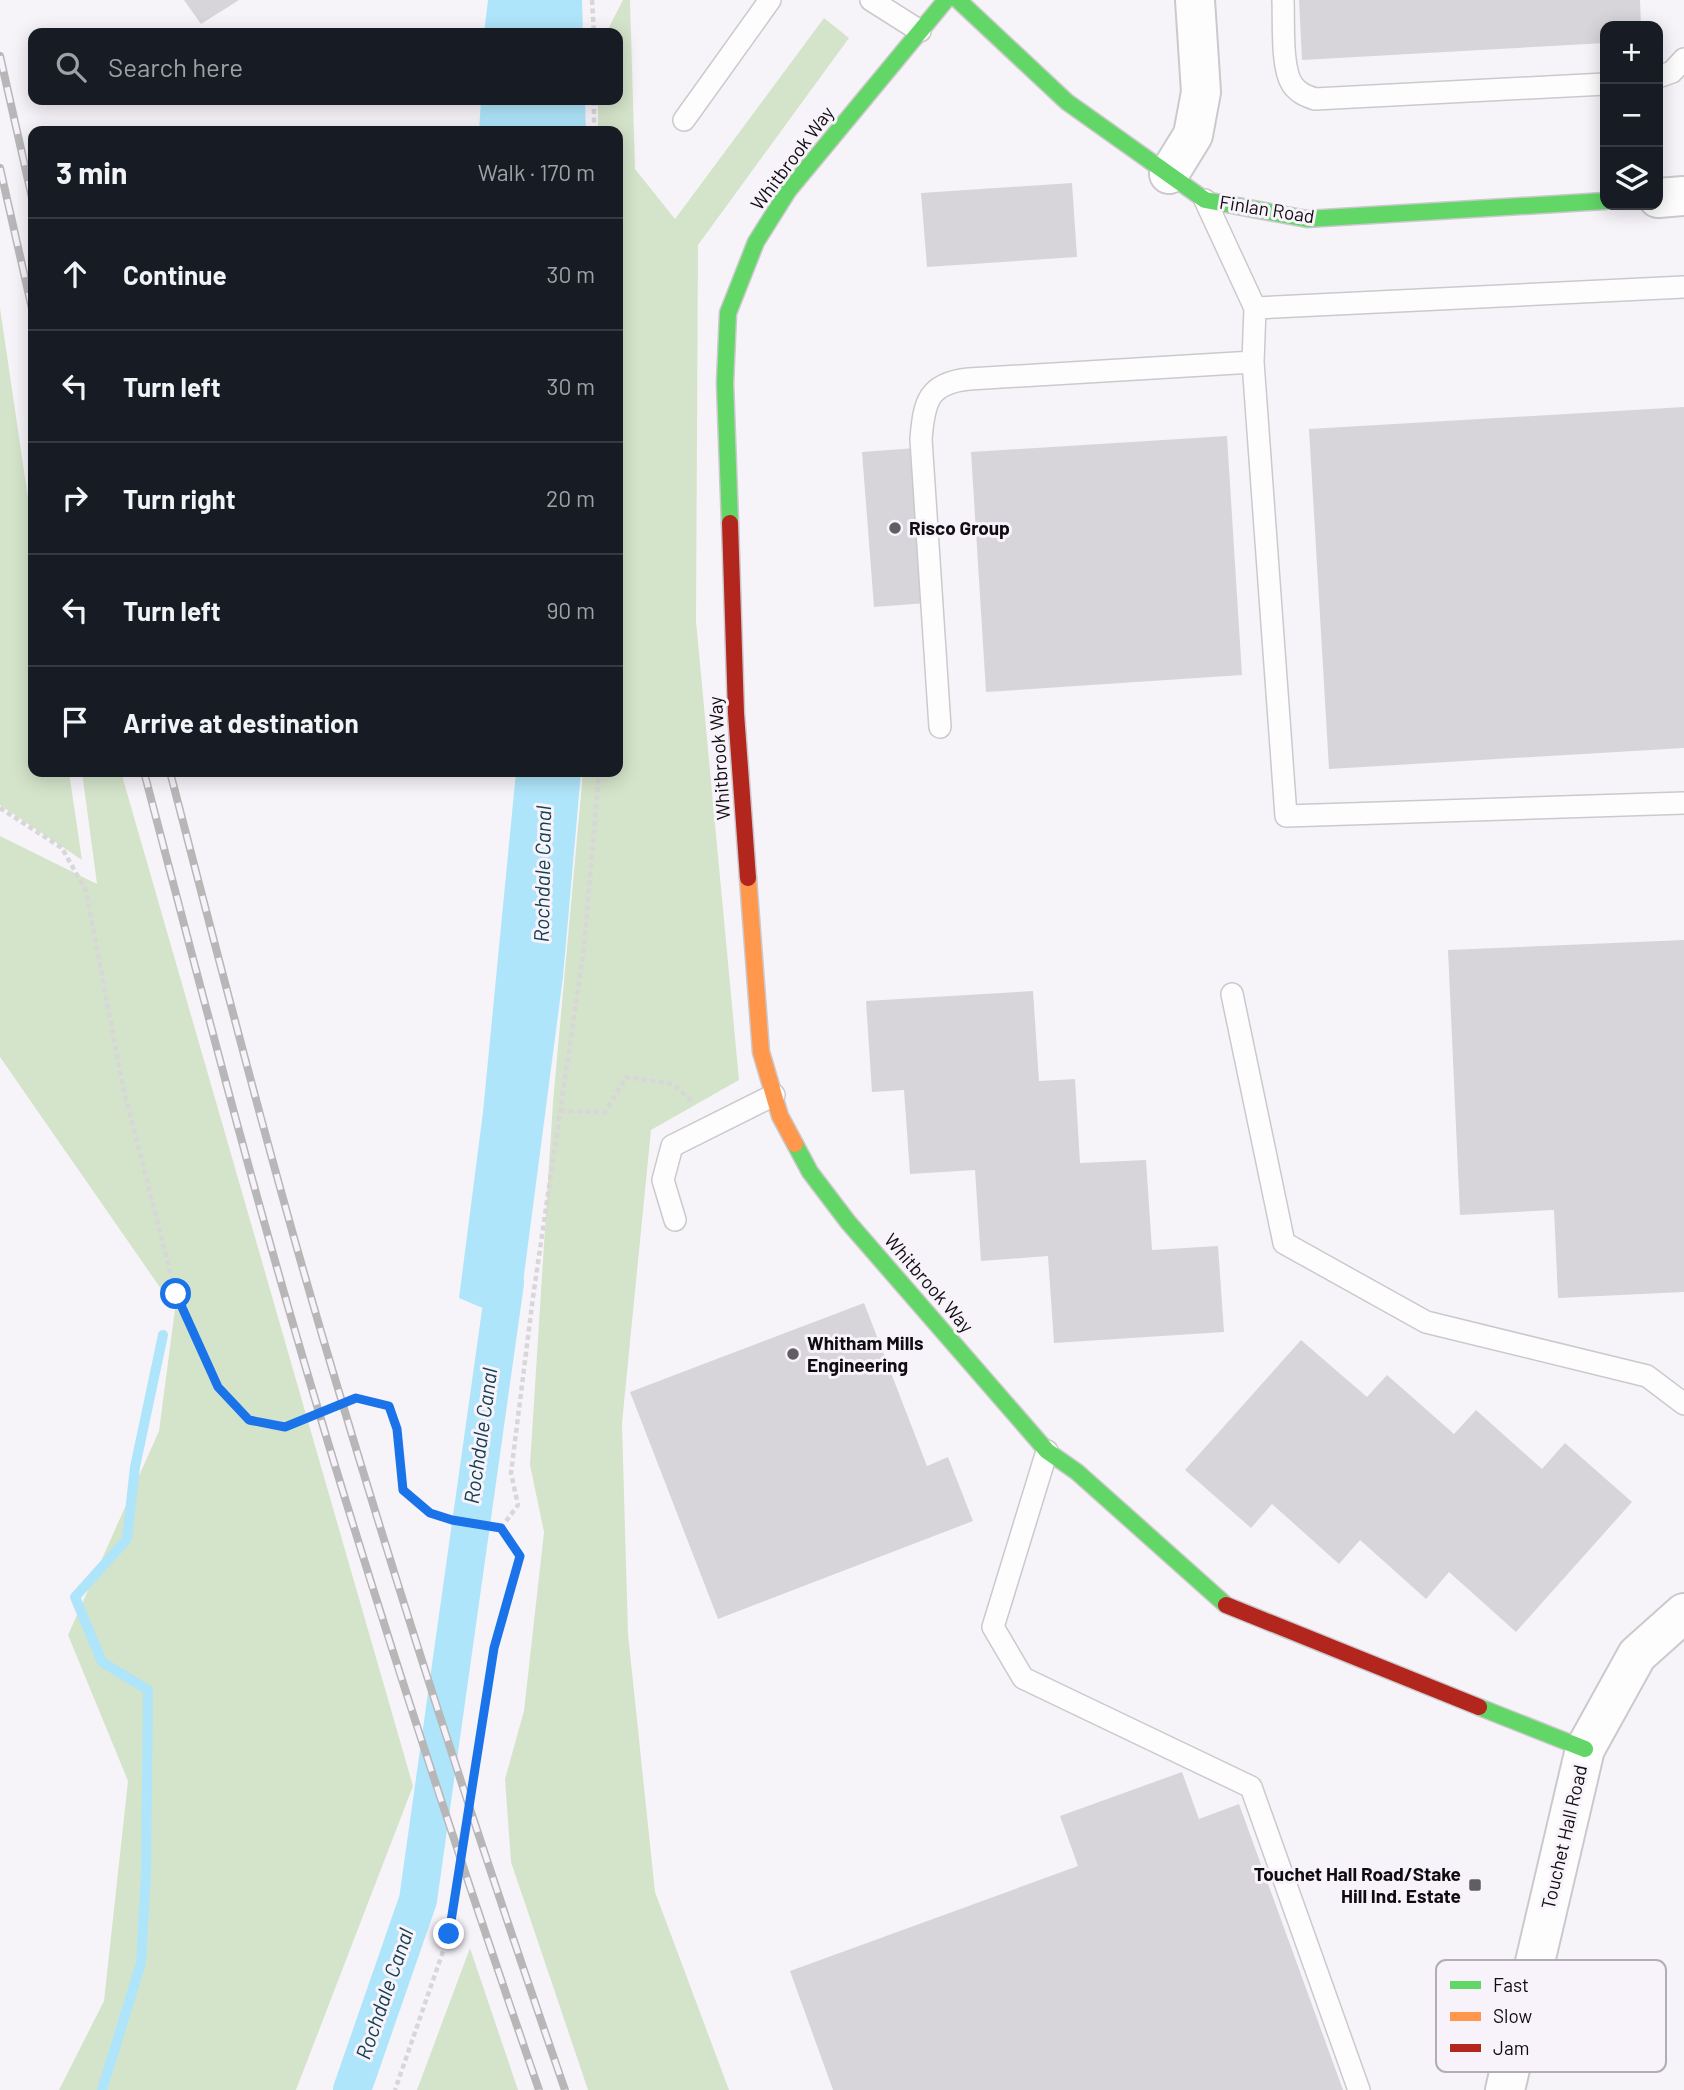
<!DOCTYPE html>
<meta charset="utf-8">
<style>
:root{--surface:#171b24;--page:#242831;--text:#f1f3f6;--muted:#9ea1a6;--line:#363941}
body{margin:0;font-family:Barlow,sans-serif;background:var(--page);color:var(--text)}
.controls{position:absolute;right:21px;top:21px;display:grid;overflow:hidden;border-radius:14px;box-shadow:0 4px 18px #0003}
.controls button{width:63px;height:63px;display:grid;place-items:center;padding:0;border:0;border-bottom:2px solid var(--line);background:var(--surface);color:var(--text);font:35px sans-serif}
.stop{position:absolute;width:21px;height:21px;margin:-16px;border:5px solid #1a73e8;border-radius:50%;background:#fff}
.stop.end{background:#1a73e8;border-color:#fff;box-shadow:0 2px 7px #0008}
.list{margin:0;padding:0;list-style:none}
h2{display:flex;justify-content:space-between;align-items:center;height:91px;margin:0;padding:0 28px;font-size:30px}
h2 small{font-size:23px;font-weight:400;color:var(--muted)}
.list li{display:grid;grid-template-columns:46px 1fr auto;gap:21px;align-items:center;box-sizing:border-box;height:112px;padding:0 28px;border-top:2px solid var(--line)}
.list b{display:block;font-size:26px;white-space:nowrap}
.list em{font-size:23px;font-style:normal;color:var(--muted)}
.icon{flex:none;width:38px;height:38px;fill:none;stroke:currentColor;stroke-width:2;stroke-linecap:round;stroke-linejoin:round}
.map{position:relative;flex:none;width:1684px;height:2090px;overflow:hidden}
.search{position:absolute;background:var(--surface);box-shadow:0 4px 18px #0003;left:28px;top:28px;width:595px;height:77px;display:flex;align-items:center;gap:18px;box-sizing:border-box;padding:0 24px;border-radius:14px;color:var(--muted);font-size:26px}
.panel{position:absolute;background:var(--surface);box-shadow:0 4px 18px #0003;left:28px;top:126px;width:595px;height:651px;border-radius:14px}
.map>svg:first-child{display:block}
.green{fill:#d4e4ca}
.water{fill:#afe5fa}
.lines{fill:none;stroke-linecap:round;stroke-linejoin:round}
.stream{stroke:#afe5fa;stroke-width:10}
.canal{stroke:#afe5fa;stroke-width:38}
.building{fill:#d7d5da}
.lane-casing{stroke:#ccc9cd;stroke-width:24}
.street-casing{stroke:#ccc9cd;stroke-width:42}
.fast-casing{stroke:#ccc9cd;stroke-width:19}
.slow-casing{stroke:#ccc9cd;stroke-width:19}
.jam-casing{stroke:#ccc9cd;stroke-width:19}
.path{stroke:#d8d6d8;stroke-width:4.5;stroke-dasharray:5 3.5;stroke-linecap:butt}
.lane{stroke:#fefdfe;stroke-width:21}
.street{stroke:#fefdfe;stroke-width:38}
.fast{stroke:#63d668;stroke-width:16}
.slow{stroke:#ff974d;stroke-width:16}
.jam{stroke:#b3261e;stroke-width:16}
.rail-casing{stroke:#b8b7b8;stroke-width:8}
.rail{stroke:#f8f2fb;stroke-width:5;stroke-dasharray:16;stroke-linecap:butt}
.route{stroke:#1a73e8;stroke-width:9}
.poi-dot{fill:#605e62;stroke:#f8f2fb;stroke-width:2.5}
.labels{text-anchor:middle;stroke-width:6;stroke-linejoin:round;paint-order:stroke}
.street-label{font-size:19px;fill:#0f0d10;stroke:#f8f2fb}
.poi-label{font-size:19px;font-weight:bold;fill:#0f0d10;stroke:#f8f2fb;text-anchor:start}
.water-label{font-size:21px;font-style:italic;fill:#12414f;stroke:#f8f2fb}
.key{fill:#f8f2fb;stroke:#b2adb4;stroke-width:2}
.key-label{font-size:19px;fill:#0f0d10}
</style>
<div class="map">
<svg width="1684" height="2090" viewBox="0 0 1684 2090">
<rect width="100%" height="100%" fill="#f7f4f9"/>
<path class="green" d="M 623,0 L 630,0 L 635,169 L 675,219 L 824,18 L 849,38 L 698,245 L 696,621 L 739,1080 L 651,1130 L 622,1423 L 628,1634 L 655,1892 L 729,2090 L 588,2090 L 511,1862 L 505,1779 L 524,1711 L 544,1532 L 530,1465 L 553,1102 L 583,772 L 618,772 L 618,131 L 598,131 L 598,100 L 618,100 L 618,33 L 606,33 Z
M 0,308 L 33,532 L 33,772 L 69,772 L 82,860 L 0,805 Z
M 82,772 L 121,772 L 413,1786 L 296,2090 L 59,2090 L 104,2001 L 128,1781 L 68,1635 L 159,1431 L 175,1309 L 0,1057 L 0,836 L 97,884 Z
M 470,1948 L 518,2090 L 417,2090 Z"/>
<path class="water" d="M 488,0 L 582,0 L 583,33 L 484,33 Z
M 481,100 L 585,100 L 586,131 L 479,131 Z
M 516,772 L 581,772 L 563,977 L 521,1298 L 506,1334 L 486,1334 L 485,1309 L 459,1298 L 483,1112 Z"/>
<g class="lines">
<path class="stream" d="M 102,2090 L 141,1963 L 146,1874 L 148,1690 L 102,1662 L 75,1597 L 127,1539 L 135,1467 L 163,1335"/>
<path class="canal" d="M 352,2090 L 418,1900 L 505,1283"/>
</g>
<path class="building" d="M 184,0 L 239,0 L 201,24 Z
M 1299,0 L 1640,0 L 1641,26 L 1605,26 L 1605,43 L 1302,60 Z
M 1072,183 L 1077,257 L 927,267 L 921,193 Z
M 1684,407 L 1684,748 L 1329,769 L 1309,429 Z
M 1227,436 L 1242,675 L 986,692 L 971,452 Z
M 916,448 L 927,603 L 874,607 L 862,452 Z
M 1684,940 L 1684,1292 L 1558,1298 L 1554,1210 L 1460,1215 L 1448,950 Z
M 1033,991 L 1039,1081 L 1075,1079 L 1080,1163 L 1146,1160 L 1152,1250 L 1218,1246 L 1224,1332 L 1054,1343 L 1048,1256 L 981,1261 L 975,1170 L 910,1174 L 904,1090 L 872,1092 L 866,1001 Z
M 864,1303 L 927,1466 L 948,1457 L 973,1521 L 718,1619 L 630,1392 Z
M 1301,1340 L 1367,1397 L 1387,1375 L 1454,1434 L 1476,1410 L 1542,1469 L 1565,1443 L 1632,1502 L 1516,1632 L 1449,1572 L 1426,1599 L 1360,1540 L 1339,1564 L 1272,1504 L 1251,1528 L 1185,1470 Z
M 1182,1772 L 1199,1819 L 1239,1804 L 1343,2090 L 833,2090 L 790,1971 L 1078,1866 L 1060,1816 Z"/>
<g class="lines">
<defs>
<path id="lane" d="M 871,0 L 920,31
M 1283,0 C 1284,21 1281,67 1292,84 C 1298,93 1306,96 1315,99 L 1605,84
M 1658,77 L 1672,72 L 1684,59
M 684,120 L 770,0
M 1205,200 L 1255,308 L 1253,362 L 1286,816 L 1684,803
M 1255,308 L 1684,287
M 940,727 L 921,439 C 924,402 928,383 969,379 L 1253,362
M 1232,994 L 1284,1243 L 1426,1322 L 1647,1376 L 1684,1404
M 675,1220 L 663,1180 L 672,1146 L 774,1095
M 1047,1451 L 993,1627 L 1023,1678 L 1251,1787 L 1359,2090"/>
<path id="street" d="M 1169,174 L 1193,135 L 1201,92 L 1195,0
M 1658,198 L 1684,196
M 1505,2090 L 1585,1749 L 1637,1655 L 1684,1613"/>
<path id="fast" d="M 958,0 L 1067,102 L 1205,200 L 1307,219 L 1605,201
M 730,523 L 725,383 L 728,313 L 756,242 L 788,191 L 946,0
M 795,1144 L 810,1172 L 848,1222 L 1047,1451 L 1077,1472 L 1226,1605
M 1479,1707 L 1585,1749"/>
<path id="slow" d="M 748,878 L 761,1052 L 780,1116 L 795,1144"/>
<path id="jam" d="M 730,523 L 736,713 L 748,878
M 1226,1605 L 1479,1707"/>
</defs>
<use href="#lane" class="lane-casing"/>
<use href="#street" class="street-casing"/>
<use href="#fast" class="fast-casing"/>
<use href="#slow" class="slow-casing"/>
<use href="#jam" class="jam-casing"/>
<path class="path" d="M 592,0 L 594,33
M 594,131 L 594,100
M 0,808 L 62,848 L 86,891 L 123,1087 L 176,1294 L 218,1387 L 249,1420 L 285,1427 L 356,1398 L 389,1406 L 397,1429 L 403,1490 L 430,1513 L 452,1520 L 501,1528 L 520,1556 L 494,1649 L 449,1934 L 395,2090
M 560,1111 L 605,1112 L 626,1077 L 673,1084 L 693,1102
M 501,1528 L 518,1505 L 511,1473 L 533,1297 L 584,948 L 599,772"/>
<use href="#lane" class="lane"/>
<use href="#street" class="street"/>
<use href="#fast" class="fast"/>
<use href="#slow" class="slow"/>
<use href="#jam" class="jam"/>
<defs>
<path id="rail" d="M 0,56 L 33,202
M 0,168 L 33,313
M 144,772 C 199,981 253,1191 315,1399 C 384,1631 460,1861 539,2090
M 170,772 C 224,979 277,1187 339,1392 C 409,1626 485,1859 565,2090"/>
</defs>
<use href="#rail" class="rail-casing"/>
<use href="#rail" class="rail"/>
</g>
<g class="lines">
<path class="route" d="M 176,1294 L 218,1387 L 249,1420 L 285,1427 L 356,1398 L 389,1406 L 397,1429 L 403,1490 L 430,1513 L 452,1520 L 501,1528 L 520,1556 L 494,1648 L 449,1934"/>
</g>
<g class="poi-dot">
<circle cx="895" cy="528" r="7"/>
<circle cx="793" cy="1354" r="7"/>
<rect x="1468" y="1878" width="14" height="14" rx="3.5"/>
</g>
<g class="labels">
<g class="street-label">
<text transform="translate(792 158) rotate(-53)" y="7">Whitbrook Way</text>
<text transform="translate(1267 209) rotate(9)" y="7">Finlan Road</text>
<text transform="translate(719 758) rotate(-94)" y="7">Whitbrook Way</text>
<text transform="translate(929 1283) rotate(49)" y="7">Whitbrook Way</text>
<text transform="translate(1564 1837) rotate(-77)" y="7">Touchet Hall Road</text>
</g>
<g class="poi-label">
<text x="909" y="535">Risco Group</text>
<text x="807" y="1350">Whitham Mills<tspan x="807" dy="22">Engineering</tspan></text>
<text x="1461" y="1881" text-anchor="end">Touchet Hall Road/Stake<tspan x="1461" dy="22">Hill Ind. Estate</tspan></text>
</g>
<g class="water-label">
<text transform="translate(543 874) rotate(-89)" y="7">Rochdale Canal</text>
<text transform="translate(481 1436) rotate(-82)" y="7">Rochdale Canal</text>
<text transform="translate(385 1994) rotate(-71)" y="7">Rochdale Canal</text>
</g>
</g>
<rect x="1436" y="1960" width="230" height="112" rx="10" class="key"/>
<rect x="1450" y="1981" width="31" height="8" fill="#63d668"/>
<rect x="1450" y="2012" width="31" height="9" fill="#ff974d"/>
<rect x="1450" y="2044" width="31" height="8" fill="#b3261e"/>
<g class="key-label">
<text x="1493" y="1992">Fast</text>
<text x="1493" y="2023">Slow</text>
<text x="1493" y="2055">Jam</text>
</g>
</svg>
<div class="controls">
<button>+</button>
<button>−</button>
<button><svg class="icon" aria-label="layers" viewBox="0 0 24 24"><path d="M12 4l9 5-9 5-9-5zM3 14l9 5 9-5"/></svg></button>
</div>
<div class="stop" style="left:176px;top:1294px"></div>
<div class="stop end" style="left:449px;top:1934px"></div>
<div class="search"><svg class="icon" aria-label="search" viewBox="0 0 24 24"><circle cx="10" cy="10" r="6"/><path d="M15 15l6 6"/></svg>Search here</div>
<section class="panel">
<h2>3 min<small>Walk · 170 m</small></h2>
<ul class="list">
<li><svg class="icon" aria-label="ahead" viewBox="0 0 24 24"><path d="M12 20V5M6 11l6-6 6 6"/></svg><div><b>Continue</b></div><em>30 m</em></li>
<li><svg class="icon" aria-label="left" viewBox="0 0 24 24"><path d="M17 20v-9H6M10 6l-5 5 5 5"/></svg><div><b>Turn left</b></div><em>30 m</em></li>
<li><svg class="icon" aria-label="right" viewBox="0 0 24 24"><path d="M7 20v-9h11M14 6l5 5-5 5"/></svg><div><b>Turn right</b></div><em>20 m</em></li>
<li><svg class="icon" aria-label="left" viewBox="0 0 24 24"><path d="M17 20v-9H6M10 6l-5 5 5 5"/></svg><div><b>Turn left</b></div><em>90 m</em></li>
<li><svg class="icon" aria-label="arrive" viewBox="0 0 24 24"><path d="M6 21V4h12l-3 4 3 4H6"/></svg><div><b>Arrive at destination</b></div></li>
</ul>
</section>
</div>
